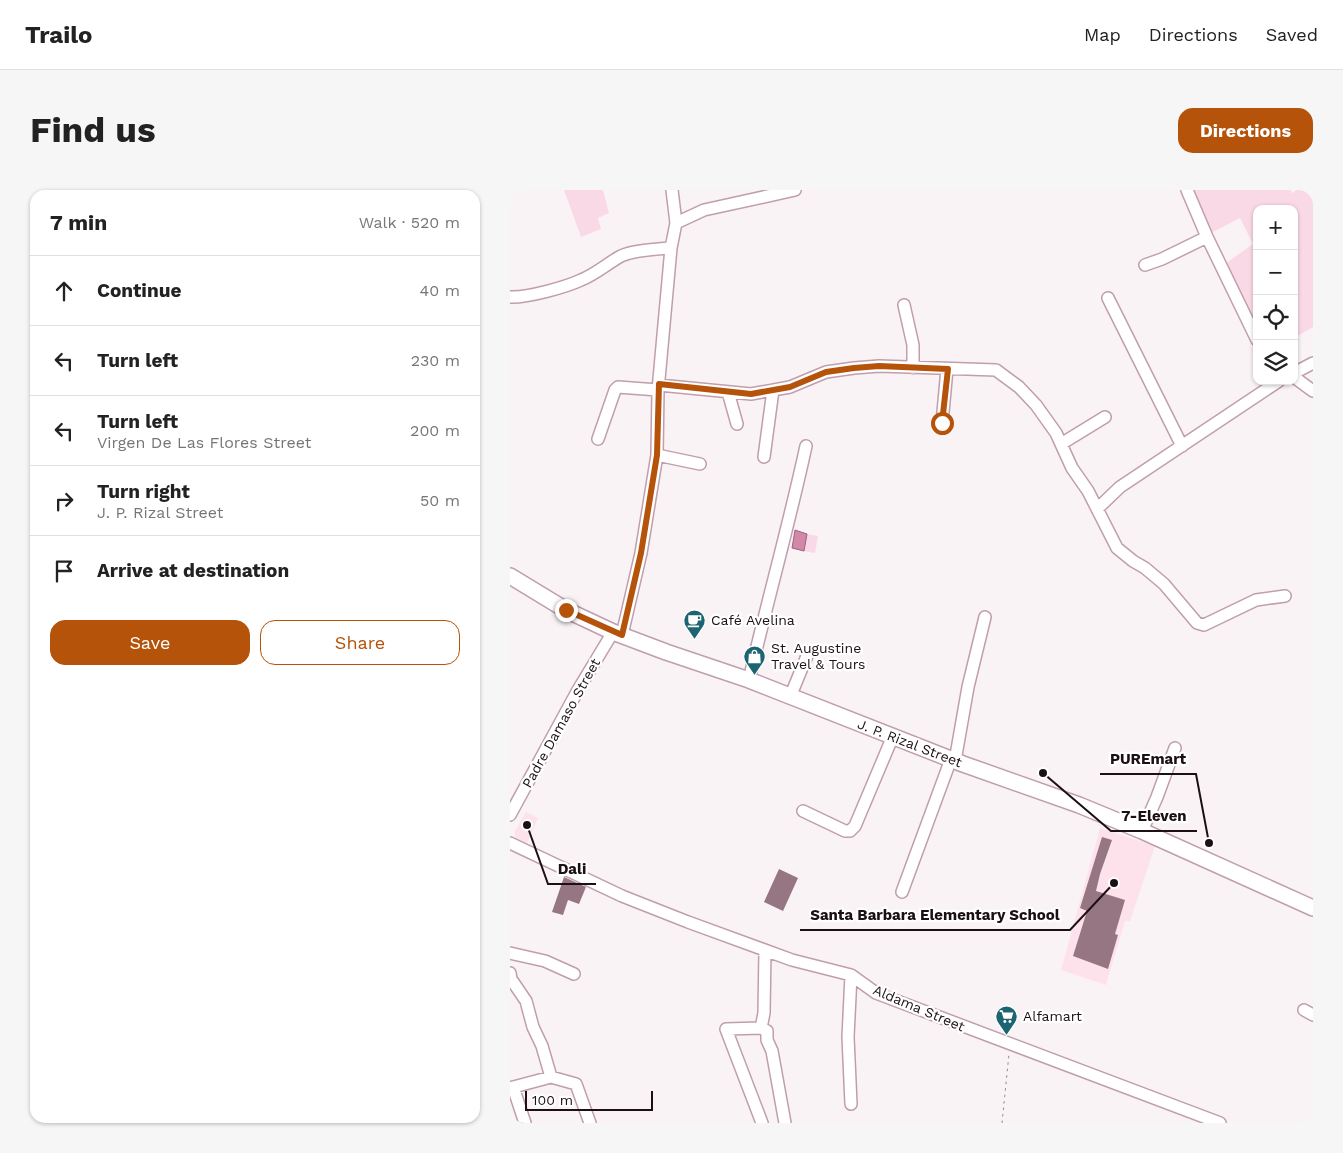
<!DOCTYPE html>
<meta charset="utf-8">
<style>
:root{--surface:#fff;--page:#f6f6f6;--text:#222;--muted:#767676;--line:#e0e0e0;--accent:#b45309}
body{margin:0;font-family:"Work Sans",sans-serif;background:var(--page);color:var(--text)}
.controls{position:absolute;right:15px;top:15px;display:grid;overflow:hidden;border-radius:10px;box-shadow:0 1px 4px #0004}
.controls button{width:45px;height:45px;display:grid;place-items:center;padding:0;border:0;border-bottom:1px solid var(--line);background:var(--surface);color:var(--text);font:25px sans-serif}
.scale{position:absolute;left:15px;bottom:12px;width:128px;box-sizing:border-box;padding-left:5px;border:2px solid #1c1015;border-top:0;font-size:14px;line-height:18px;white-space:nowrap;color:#1c1015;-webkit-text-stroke:4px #fff;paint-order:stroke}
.stop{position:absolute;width:15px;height:15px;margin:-11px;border:4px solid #b45309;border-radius:50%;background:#fff}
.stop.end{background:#b45309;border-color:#fff;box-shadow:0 1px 5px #0008}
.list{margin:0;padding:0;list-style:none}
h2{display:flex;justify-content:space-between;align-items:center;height:65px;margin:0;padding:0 20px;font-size:21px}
h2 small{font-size:16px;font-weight:400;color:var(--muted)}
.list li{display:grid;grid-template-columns:32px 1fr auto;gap:15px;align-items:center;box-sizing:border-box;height:70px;padding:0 20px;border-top:1px solid var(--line)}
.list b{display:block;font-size:19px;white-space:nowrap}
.list p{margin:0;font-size:16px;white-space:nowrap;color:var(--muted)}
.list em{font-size:16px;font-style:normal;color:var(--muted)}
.actions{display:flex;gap:10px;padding:15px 20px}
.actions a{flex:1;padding:11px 0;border:1px solid var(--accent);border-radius:15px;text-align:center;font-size:18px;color:var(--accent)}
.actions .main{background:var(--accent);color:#fff}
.icon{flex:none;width:28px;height:28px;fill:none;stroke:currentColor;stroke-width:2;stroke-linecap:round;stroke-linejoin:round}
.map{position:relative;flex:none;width:803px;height:933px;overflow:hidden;border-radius:15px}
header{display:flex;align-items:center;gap:30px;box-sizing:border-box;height:70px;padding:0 25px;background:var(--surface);border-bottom:1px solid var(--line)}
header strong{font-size:24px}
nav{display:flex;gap:28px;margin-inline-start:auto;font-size:18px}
.intro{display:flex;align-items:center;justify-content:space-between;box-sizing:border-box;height:120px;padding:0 30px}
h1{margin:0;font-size:35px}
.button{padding:12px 22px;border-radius:15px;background:var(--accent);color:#fff;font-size:18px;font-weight:700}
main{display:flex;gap:30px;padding:0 30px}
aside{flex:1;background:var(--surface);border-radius:15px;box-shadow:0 1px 4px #0004}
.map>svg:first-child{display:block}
.built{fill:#fde2ec}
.green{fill:#fad9e6}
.water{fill:#d288a8;stroke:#9b647c}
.building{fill:#957682}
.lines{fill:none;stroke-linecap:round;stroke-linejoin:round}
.minor-casing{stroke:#c09eac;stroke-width:14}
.major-casing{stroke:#c09eac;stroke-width:18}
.path{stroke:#938a8e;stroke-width:1;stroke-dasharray:2.5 4;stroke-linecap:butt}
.minor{stroke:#fff;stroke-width:11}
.major{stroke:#fff;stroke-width:15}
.route{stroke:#b45309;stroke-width:6}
.labels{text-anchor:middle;stroke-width:4.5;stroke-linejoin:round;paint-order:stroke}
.poi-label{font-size:14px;fill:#1c1015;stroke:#fff;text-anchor:start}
.street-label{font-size:14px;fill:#1c1015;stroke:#fff}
.leader{fill:none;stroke:#1c1015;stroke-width:2}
.callout-dot{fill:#1c1015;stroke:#fff;stroke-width:2}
.callout-label{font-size:15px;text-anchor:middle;font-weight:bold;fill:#1c1015;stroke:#fff;stroke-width:4.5;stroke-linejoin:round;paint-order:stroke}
</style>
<header>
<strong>Trailo</strong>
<nav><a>Map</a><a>Directions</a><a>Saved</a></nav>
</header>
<div class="intro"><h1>Find us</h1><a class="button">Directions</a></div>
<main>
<aside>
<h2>7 min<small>Walk · 520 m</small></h2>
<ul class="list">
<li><svg class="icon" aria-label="ahead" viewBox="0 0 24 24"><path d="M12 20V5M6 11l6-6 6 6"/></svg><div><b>Continue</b></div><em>40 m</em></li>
<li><svg class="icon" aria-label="left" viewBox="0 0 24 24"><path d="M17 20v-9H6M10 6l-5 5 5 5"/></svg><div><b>Turn left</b></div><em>230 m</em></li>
<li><svg class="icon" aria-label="left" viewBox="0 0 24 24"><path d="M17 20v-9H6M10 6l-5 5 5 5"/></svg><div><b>Turn left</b><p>Virgen De Las Flores Street</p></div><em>200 m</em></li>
<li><svg class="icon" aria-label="right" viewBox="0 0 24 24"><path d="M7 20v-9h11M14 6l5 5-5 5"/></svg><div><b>Turn right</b><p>J. P. Rizal Street</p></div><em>50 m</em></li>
<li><svg class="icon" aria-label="arrive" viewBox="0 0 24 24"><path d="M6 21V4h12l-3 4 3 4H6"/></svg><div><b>Arrive at destination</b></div></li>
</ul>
<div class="actions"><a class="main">Save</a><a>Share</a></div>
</aside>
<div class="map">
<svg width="803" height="933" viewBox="0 0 803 933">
<rect width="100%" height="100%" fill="#faf3f6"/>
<path class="built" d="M 16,622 L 28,628 L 17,653 L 5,647 L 5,641 Z
M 590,638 L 645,656 L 620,731 L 615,731 L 596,795 L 551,780 Z"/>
<path class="green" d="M 54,0 L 93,0 L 99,23 L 88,28 L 91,39 L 71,47 Z
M 678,0 L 780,0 L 783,3 L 786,0 L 803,0 L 803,137 L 784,148 L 784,19 L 747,19 L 747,137 L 715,74 L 743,54 L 730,28 L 699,44 Z
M 297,344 L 308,346 L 305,363 L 293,361 Z"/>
<path class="water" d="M 285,340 L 297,344 L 294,361 L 282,358 Z"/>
<path class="building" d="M 592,647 L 602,650 L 590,684 L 586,701 L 615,710 L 605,744 L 608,745 L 598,779 L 563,766 L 577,721 L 570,718 Z
M 269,679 L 288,688 L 273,721 L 254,712 Z
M 54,687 L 76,697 L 69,714 L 58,710 L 53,725 L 42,722 Z"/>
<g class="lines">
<defs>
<path id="minor" d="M 677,0 L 697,47 L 747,150
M 166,33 L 194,20 L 285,0
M 635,75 L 652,69 L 697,47
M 0,107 C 17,108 56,97 71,90 C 86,84 98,73 111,66 C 124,60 147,59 161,58
M 598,108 L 672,256
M 394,115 L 403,155 L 403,178
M 784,183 L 803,173
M 784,187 L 803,201
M 149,195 L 241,204 L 280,197 L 316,182 L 344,178 L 369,176 L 486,180 L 509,197 L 526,215 L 546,243 L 562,278 L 578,301 L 607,358 L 623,371 L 635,378 L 654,394 L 687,433 L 694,435 L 746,410 L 775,406
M 218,202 L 227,234
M 432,233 L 437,179
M 88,249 L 105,200 L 108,197 L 148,200
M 551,254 L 595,227
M 147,265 L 190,274
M 254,267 L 263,200
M 587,319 L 610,297 L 769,191
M 112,445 L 131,363 L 147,265 L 148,200 L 161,58 L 166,33 L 162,0
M 239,490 C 257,412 279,335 296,256
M 280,507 L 299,461
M 445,571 L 458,497 L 475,427
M 293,621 L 335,641 L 340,641 L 345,636 L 383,546
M 0,625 L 68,500 L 103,442
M 632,641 L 647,607 L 665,558
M 0,653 L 112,706 L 178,732 L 282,770 L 341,785 L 366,803 L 710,933
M 392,702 L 441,569
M 255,760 L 254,823 L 251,838 L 257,841 L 257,850 L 262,861 L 275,933
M 0,763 L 35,771 L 64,784
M 0,783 L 1,789 L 16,811 L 23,837 L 32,856 L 41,887
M 794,820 L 803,825
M 251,838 L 216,839 L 252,933
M 3,897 L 15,933
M 0,898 L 41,887 L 66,894 L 80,933
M 341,914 L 338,847 L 341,785"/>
<path id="major" d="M 0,386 L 56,420 L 103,442 L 156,462 L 239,490 L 453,574 L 569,615 L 632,641 L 803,718"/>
</defs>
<use href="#minor" class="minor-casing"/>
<use href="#major" class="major-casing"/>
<path class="path" d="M 492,933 L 499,864"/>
<use href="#minor" class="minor"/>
<use href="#major" class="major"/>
</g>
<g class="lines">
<path class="route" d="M 56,420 L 112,445 L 131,363 L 147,265 L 149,194 L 241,204 L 280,197 L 316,182 L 344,178 L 369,176 L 438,179 L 432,233"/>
</g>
<defs>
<symbol id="cafe-pin" viewBox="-11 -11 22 30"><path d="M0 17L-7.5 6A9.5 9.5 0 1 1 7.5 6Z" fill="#1d6473" stroke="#fff"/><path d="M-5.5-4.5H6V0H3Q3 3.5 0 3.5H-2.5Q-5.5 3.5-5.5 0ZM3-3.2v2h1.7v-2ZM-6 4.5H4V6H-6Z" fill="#fff"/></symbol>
<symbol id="shop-pin" viewBox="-11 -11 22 30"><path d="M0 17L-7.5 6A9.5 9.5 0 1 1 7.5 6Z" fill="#1d6473" stroke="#fff"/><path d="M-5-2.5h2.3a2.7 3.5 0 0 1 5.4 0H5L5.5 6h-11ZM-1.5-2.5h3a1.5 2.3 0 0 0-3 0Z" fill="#fff"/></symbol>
<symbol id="supermarket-pin" viewBox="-11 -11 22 30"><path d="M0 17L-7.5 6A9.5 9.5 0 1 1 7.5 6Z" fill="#1d6473" stroke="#fff"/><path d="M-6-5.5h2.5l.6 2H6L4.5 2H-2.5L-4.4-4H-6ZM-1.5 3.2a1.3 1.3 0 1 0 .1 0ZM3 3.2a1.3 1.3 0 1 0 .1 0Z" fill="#fff"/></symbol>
</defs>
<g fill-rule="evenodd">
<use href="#cafe-pin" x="172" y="418" width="25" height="34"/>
<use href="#shop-pin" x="232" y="454" width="25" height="34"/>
<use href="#supermarket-pin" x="484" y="814" width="25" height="34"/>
</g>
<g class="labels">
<g class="poi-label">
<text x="201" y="435">Café Avelina</text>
<text x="261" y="463">St. Augustine<tspan x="261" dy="16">Travel &amp; Tours</tspan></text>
<text x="513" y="831">Alfamart</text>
</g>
<g class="street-label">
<text transform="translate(51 533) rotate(-61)" y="5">Padre Damaso Street</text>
<text transform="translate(400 553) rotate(21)" y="5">J. P. Rizal Street</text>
<text transform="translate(409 818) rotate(23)" y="5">Aldama Street</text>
</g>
</g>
<path class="leader" d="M699 653L686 584H590M533 583L601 641H687M17 635L38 694H86M604 693L560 740H290"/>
<g class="callout-dot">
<circle cx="699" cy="653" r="5"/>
<circle cx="533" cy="583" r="5"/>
<circle cx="17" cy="635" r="5"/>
<circle cx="604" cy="693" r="5"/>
</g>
<g class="callout-label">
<text x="638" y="574">PUREmart</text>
<text x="644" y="631">7-Eleven</text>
<text x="62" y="684">Dali</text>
<text x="425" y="730">Santa Barbara Elementary School</text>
</g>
</svg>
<div class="controls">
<button>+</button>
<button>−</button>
<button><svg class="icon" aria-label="locate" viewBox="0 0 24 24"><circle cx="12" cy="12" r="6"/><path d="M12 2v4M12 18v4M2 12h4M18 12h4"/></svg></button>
<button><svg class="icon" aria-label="layers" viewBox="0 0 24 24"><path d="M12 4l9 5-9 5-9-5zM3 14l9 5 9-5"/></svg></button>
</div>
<div class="scale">100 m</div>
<div class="stop" style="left:432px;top:233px"></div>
<div class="stop end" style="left:56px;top:420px"></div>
</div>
</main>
